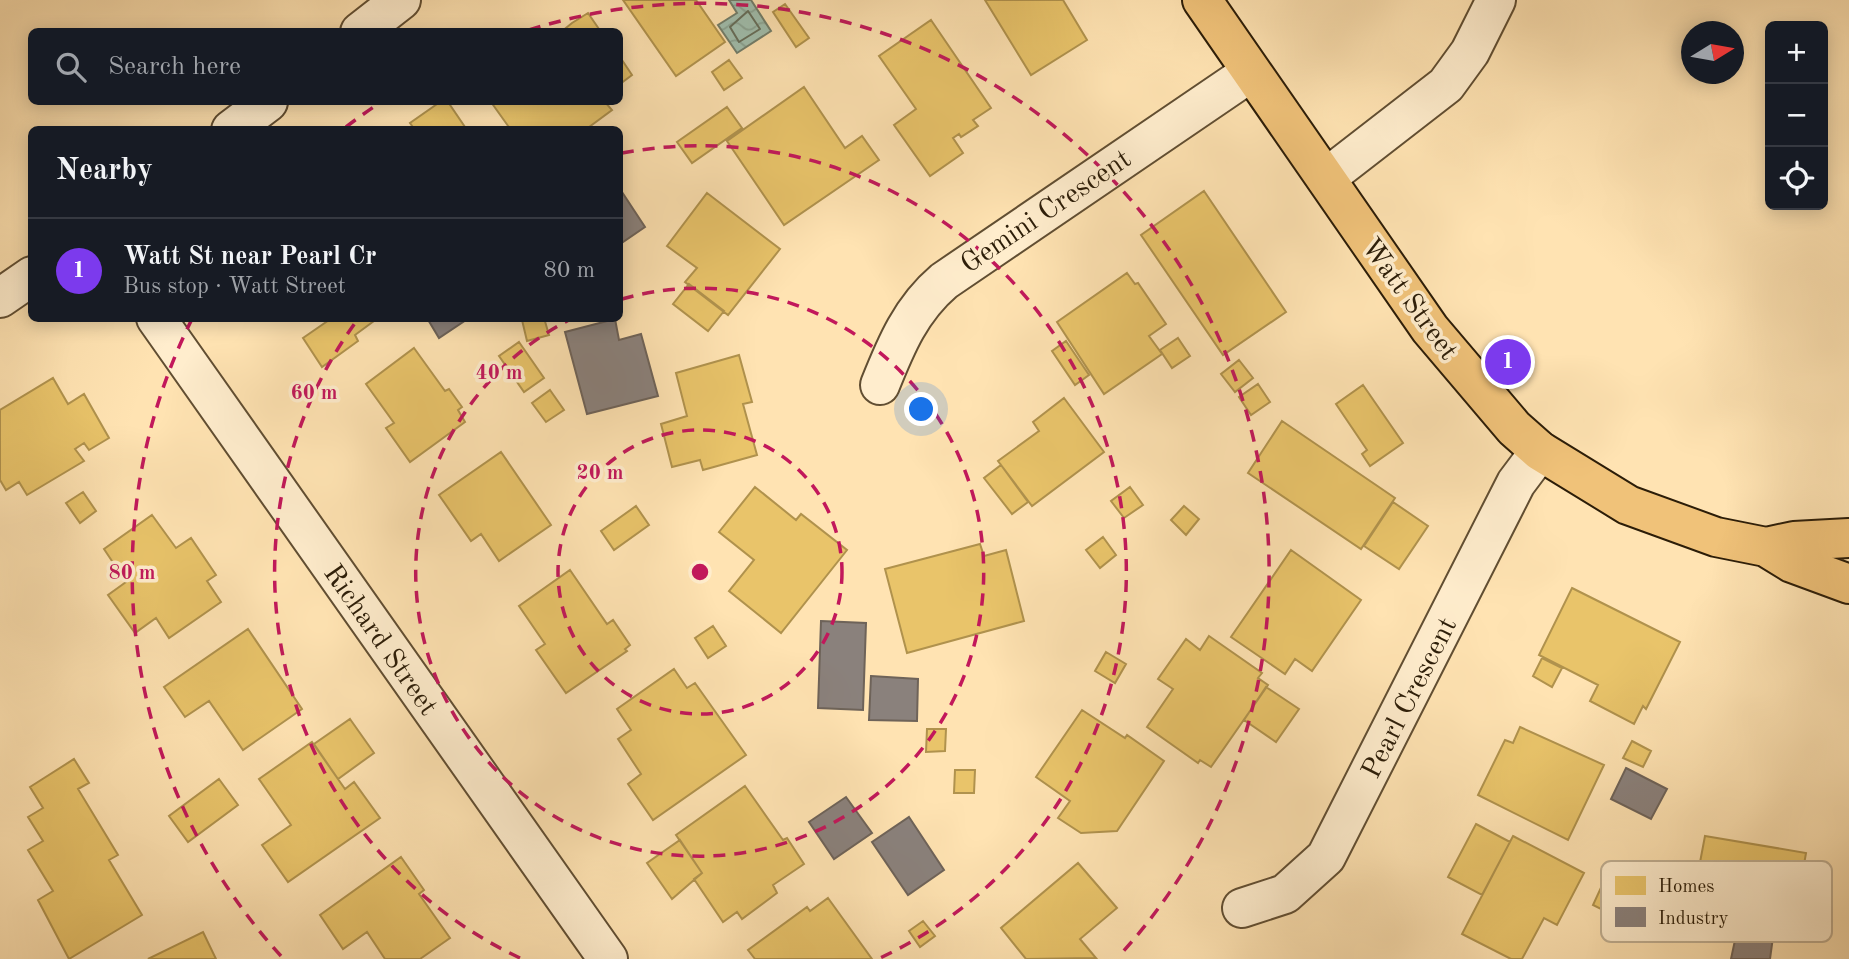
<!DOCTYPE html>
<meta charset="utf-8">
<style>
:root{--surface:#171b24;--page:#20242c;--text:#f1f3f6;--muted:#9ea1a6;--line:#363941;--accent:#7c3aed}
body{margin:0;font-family:"Old Standard TT",serif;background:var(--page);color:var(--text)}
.controls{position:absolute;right:21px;top:21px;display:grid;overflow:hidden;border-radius:10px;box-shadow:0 4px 18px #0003}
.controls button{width:63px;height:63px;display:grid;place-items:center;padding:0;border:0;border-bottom:2px solid var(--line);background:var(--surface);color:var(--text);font:35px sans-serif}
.compass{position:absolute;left:1681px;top:21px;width:63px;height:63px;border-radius:50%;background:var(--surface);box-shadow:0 4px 18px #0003;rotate:79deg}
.you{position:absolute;left:922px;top:410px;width:24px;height:24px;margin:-18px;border:5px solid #fff;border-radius:50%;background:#1a73e8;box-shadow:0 0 0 10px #1a73e833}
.badge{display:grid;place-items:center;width:46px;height:46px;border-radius:50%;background:var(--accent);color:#fff;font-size:23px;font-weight:700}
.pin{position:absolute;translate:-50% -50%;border:4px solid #fff;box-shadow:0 2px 7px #0006}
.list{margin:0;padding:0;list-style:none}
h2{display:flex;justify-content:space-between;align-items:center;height:91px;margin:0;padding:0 28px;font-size:30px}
h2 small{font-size:23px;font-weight:400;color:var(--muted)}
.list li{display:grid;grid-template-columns:46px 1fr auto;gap:21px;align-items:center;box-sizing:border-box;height:105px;padding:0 28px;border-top:2px solid var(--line)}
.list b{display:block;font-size:26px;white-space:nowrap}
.list p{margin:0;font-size:23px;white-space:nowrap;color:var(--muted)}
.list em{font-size:23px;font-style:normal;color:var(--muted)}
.icon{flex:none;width:38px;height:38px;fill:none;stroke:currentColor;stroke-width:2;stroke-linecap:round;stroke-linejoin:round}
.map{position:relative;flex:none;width:1849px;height:959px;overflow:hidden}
.search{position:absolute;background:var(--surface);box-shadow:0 4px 18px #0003;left:28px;top:28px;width:595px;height:77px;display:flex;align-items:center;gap:18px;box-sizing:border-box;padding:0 24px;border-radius:10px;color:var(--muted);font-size:26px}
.panel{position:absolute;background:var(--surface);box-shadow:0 4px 18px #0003;left:28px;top:126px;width:595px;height:196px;border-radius:10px}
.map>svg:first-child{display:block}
.water{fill:url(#water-waves);stroke:#727e6b;stroke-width:2}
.homes{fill:#e9c46a;stroke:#b0924d;stroke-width:2}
.industry{fill:#8a817c;stroke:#6e6359;stroke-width:2}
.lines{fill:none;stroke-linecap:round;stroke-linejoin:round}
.shore{stroke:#666e5a;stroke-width:2}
.minor-casing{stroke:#614e32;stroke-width:42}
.major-casing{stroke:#2c1d08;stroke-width:42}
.minor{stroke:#ffedcd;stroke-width:38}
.major{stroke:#f0c279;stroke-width:38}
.ring{fill:none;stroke:#c2185b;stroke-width:3.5;stroke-dasharray:12 9}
.labels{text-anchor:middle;stroke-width:7;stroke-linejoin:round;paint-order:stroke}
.street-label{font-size:28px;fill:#2c1d08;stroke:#ffedcd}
.key{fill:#ffedcd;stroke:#c0af92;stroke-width:2}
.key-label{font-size:19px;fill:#2c1d08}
.centre{fill:#c2185b;stroke:#ffedcd;stroke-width:3.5}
.ring-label{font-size:21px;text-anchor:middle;font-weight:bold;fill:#c2185b;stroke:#ffedcd;stroke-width:7;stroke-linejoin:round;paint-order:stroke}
</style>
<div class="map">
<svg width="1849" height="959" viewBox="0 0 1849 959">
<defs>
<pattern id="water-waves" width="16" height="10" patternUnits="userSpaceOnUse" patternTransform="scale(1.75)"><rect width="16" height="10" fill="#a0bead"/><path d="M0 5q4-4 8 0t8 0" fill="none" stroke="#8aa393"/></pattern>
</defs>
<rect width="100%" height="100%" fill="#ffe3b2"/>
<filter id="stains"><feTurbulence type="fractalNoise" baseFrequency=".00286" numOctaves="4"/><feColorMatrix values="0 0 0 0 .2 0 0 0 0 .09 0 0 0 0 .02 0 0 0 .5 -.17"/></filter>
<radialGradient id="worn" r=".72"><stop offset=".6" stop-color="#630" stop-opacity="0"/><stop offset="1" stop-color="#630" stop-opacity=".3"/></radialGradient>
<path class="water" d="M 729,0 L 751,0 L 771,31 L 737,53 L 718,25 L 737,13 Z"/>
<path class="homes" d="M 623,0 L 696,0 L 725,42 L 676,76 Z
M 985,0 L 1063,0 L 1087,40 L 1031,75 Z
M 785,4 L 809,38 L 796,47 L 773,12 Z
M 588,13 L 601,32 L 561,32 L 572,23 Z
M 931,20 L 991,108 L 973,120 L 978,126 L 961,137 L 959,134 L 953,138 L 963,153 L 930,176 L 894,125 L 916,109 L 879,56 Z
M 620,57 L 632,75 L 620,84 Z
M 729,60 L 742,78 L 724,90 L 712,72 Z
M 804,87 L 845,148 L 862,136 L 879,160 L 784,225 L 727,141 Z
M 440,102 L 448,102 L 467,130 L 415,130 L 410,123 Z
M 491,102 L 605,102 L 612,110 L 585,130 L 511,130 Z
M 727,107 L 742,128 L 692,163 L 677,142 Z
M 1204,191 L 1286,312 L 1223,355 L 1141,235 Z
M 707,193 L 780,249 L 728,315 L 685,282 L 697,268 L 667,246 Z
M 1127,273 L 1135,284 L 1138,283 L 1166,324 L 1149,336 L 1162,354 L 1104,394 L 1057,322 Z
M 689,284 L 724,311 L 708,331 L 673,304 Z
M 332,318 L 378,318 L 355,335 L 358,341 L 322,367 L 303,338 Z
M 544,318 L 549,335 L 527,341 L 522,320 Z
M 1178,338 L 1190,356 L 1172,368 L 1160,350 Z
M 1066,341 L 1089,375 L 1075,385 L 1052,351 Z
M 519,342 L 544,378 L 524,392 L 499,356 Z
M 414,348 L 445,391 L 449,389 L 462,407 L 458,410 L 465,422 L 410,462 L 386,428 L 394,423 L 366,384 Z
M 739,355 L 752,402 L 743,404 L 757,455 L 703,470 L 700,460 L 672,467 L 661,424 L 687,416 L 676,373 Z
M 1239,360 L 1253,378 L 1235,392 L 1221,374 Z
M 53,378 L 68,404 L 84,394 L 109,438 L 89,450 L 84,443 L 75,449 L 84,461 L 27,495 L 19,482 L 6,490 L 0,480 L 0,410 Z
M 1258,384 L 1270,402 L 1251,415 L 1239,397 Z
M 1363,385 L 1403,443 L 1370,466 L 1362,454 L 1367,450 L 1336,404 Z
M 550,390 L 564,410 L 546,422 L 532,403 Z
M 1064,398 L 1104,452 L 1032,506 L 998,461 L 1039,431 L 1033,422 Z
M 1282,421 L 1395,498 L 1361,549 L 1248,473 Z
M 501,452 L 551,525 L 499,561 L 481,534 L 471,541 L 439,495 Z
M 1001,465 L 1028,502 L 1012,514 L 984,478 Z
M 755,487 L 796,520 L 801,514 L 847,550 L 781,633 L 729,591 L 754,560 L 719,532 Z
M 1130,487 L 1143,505 L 1124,518 L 1111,501 Z
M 83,492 L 96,511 L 80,523 L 66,503 Z
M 1393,502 L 1428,526 L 1399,569 L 1364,546 Z
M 636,506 L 649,525 L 614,550 L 601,531 Z
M 1184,506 L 1199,519 L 1186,535 L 1171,520 Z
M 152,515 L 176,548 L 191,538 L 216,575 L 207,581 L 221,602 L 169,638 L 156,618 L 135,633 L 108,595 L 126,582 L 104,549 Z
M 1103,537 L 1116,555 L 1100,568 L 1086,550 Z
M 980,544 L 984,556 L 1006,550 L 1024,621 L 907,653 L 885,569 Z
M 1291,550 L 1361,600 L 1312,671 L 1295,659 L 1285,674 L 1231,637 Z
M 570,570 L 607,624 L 613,620 L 630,645 L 625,649 L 627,651 L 566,693 L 536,650 L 545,644 L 519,606 Z
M 1572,588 L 1680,642 L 1646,709 L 1643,706 L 1634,724 L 1590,701 L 1598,685 L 1539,655 Z
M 713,626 L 726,646 L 708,658 L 695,638 Z
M 248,629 L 302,709 L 243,750 L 209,701 L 185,717 L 164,687 Z
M 1209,636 L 1262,673 L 1258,678 L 1268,685 L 1211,767 L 1200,760 L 1198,763 L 1147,727 L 1173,689 L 1158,679 L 1186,639 L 1200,650 Z
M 1106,652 L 1126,664 L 1115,683 L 1095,671 Z
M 1542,658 L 1562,668 L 1552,687 L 1533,676 Z
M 674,669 L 687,688 L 695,683 L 746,755 L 653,820 L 628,784 L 641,774 L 618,739 L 631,730 L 617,709 Z
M 1266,687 L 1299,709 L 1276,742 L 1244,720 Z
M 1082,710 L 1125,738 L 1127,735 L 1164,761 L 1117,831 L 1081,833 L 1058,818 L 1070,801 L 1036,777 Z
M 350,719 L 374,753 L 338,779 L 314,744 Z
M 1520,727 L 1604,765 L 1568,840 L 1478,795 L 1505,740 L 1513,743 Z
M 927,729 L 946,729 L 945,751 L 926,752 Z
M 1632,741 L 1651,751 L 1643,767 L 1623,758 Z
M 312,742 L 345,789 L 354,782 L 380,818 L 288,882 L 262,845 L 291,825 L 259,779 Z
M 74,759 L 89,783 L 78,789 L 118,855 L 109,860 L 142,915 L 69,959 L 38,900 L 53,891 L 28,850 L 43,841 L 28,817 L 43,808 L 30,787 Z
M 955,770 L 975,770 L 974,793 L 954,793 Z
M 219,779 L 238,805 L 188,842 L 169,816 Z
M 745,786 L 783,840 L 787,838 L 804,864 L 773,885 L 777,893 L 742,919 L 737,912 L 723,922 L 694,879 L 702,873 L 676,835 Z
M 1476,824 L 1510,842 L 1482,895 L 1448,877 Z
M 1513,836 L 1584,873 L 1557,925 L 1544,918 L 1522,959 L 1511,959 L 1462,934 Z
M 1705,836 L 1806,853 L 1791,940 L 1700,924 L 1705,896 L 1694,894 Z
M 680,840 L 702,873 L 672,899 L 647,863 Z
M 401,857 L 424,890 L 419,894 L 450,938 L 420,959 L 385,959 L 367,932 L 343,949 L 320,915 Z
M 1078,863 L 1117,908 L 1080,939 L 1096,958 L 1026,959 L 1001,928 Z
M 1604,881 L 1626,891 L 1615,916 L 1593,905 Z
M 828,898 L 872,959 L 755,959 L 748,950 L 807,907 L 810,911 Z
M 923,921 L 935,936 L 920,947 L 909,931 Z
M 203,932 L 216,959 L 148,959 Z"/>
<path class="industry" d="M 620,189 L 645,227 L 620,244 Z
M 427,318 L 469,318 L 439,338 Z
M 615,319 L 619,340 L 641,334 L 658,396 L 587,414 L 565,332 Z
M 821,621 L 866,623 L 863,710 L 818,708 Z
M 871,676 L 918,679 L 917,721 L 869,720 Z
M 1626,768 L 1667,789 L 1651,819 L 1611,799 Z
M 846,797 L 872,833 L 834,859 L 809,822 Z
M 909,817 L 944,870 L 908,895 L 872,842 Z
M 1737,931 L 1773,937 L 1770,959 L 1731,959 Z"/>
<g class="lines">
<path class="shore" d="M 748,11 L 760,29 L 739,42 L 730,27 Z"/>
<defs>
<path id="minor" d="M 360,32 L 401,0
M 231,130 L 268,102
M 1326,178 L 1446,85 L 1470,52 L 1496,0
M 0,298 L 32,276
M 156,318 L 608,959
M 880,385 C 896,345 911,309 944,281 L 1251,72
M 1242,908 L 1285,894 L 1326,857 L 1516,483 L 1540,451"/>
<path id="major" d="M 1202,0 L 1430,329 L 1514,428 L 1540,451 L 1628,505 L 1716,537 L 1766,547 L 1792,563 L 1849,584
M 1766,547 L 1794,541 L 1849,538"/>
</defs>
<use href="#minor" class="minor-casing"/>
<use href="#major" class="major-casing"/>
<use href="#minor" class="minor"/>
<use href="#major" class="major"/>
</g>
<g class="ring">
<circle cx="700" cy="572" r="142"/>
<path d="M622 299A284 284 0 1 1 571 319"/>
<path d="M520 958A426 426 0 0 1 358 319M622 153A426 426 0 0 1 880 958"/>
<path d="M281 956A568 568 0 0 1 192 319M346 127A568 568 0 0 1 378 104M529 30A568 568 0 0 1 1119 956"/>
</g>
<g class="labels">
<g class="street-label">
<text transform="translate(1045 210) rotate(-34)" y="10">Gemini Crescent</text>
<text transform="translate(1411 298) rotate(54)" y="10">Watt Street</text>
<text transform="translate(382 639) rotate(55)" y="10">Richard Street</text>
<text transform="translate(1408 697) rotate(-63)" y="10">Pearl Crescent</text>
</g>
</g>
<rect x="1601" y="861" width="231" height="81" rx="10" class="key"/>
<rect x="1615" y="876" width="31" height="19" fill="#e9c46a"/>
<rect x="1615" y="907" width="31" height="20" fill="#8a817c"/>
<g class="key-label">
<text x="1658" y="892">Homes</text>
<text x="1658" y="924">Industry</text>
</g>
<circle cx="700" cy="572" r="10" class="centre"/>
<g class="ring-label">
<text x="499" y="379">40 m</text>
<text x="314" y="399">60 m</text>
<text x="600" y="479">20 m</text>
<text x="132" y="579">80 m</text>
</g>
<rect width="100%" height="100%" filter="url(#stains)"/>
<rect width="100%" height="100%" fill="url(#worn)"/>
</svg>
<div class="controls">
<button>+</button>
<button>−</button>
<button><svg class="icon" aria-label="locate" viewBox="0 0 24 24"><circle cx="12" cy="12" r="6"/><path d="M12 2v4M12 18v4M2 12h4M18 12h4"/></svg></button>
</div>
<svg class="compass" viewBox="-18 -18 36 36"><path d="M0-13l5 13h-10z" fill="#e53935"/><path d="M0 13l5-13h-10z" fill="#9ea1a6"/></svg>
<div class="you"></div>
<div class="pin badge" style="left:1508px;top:362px">1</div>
<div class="search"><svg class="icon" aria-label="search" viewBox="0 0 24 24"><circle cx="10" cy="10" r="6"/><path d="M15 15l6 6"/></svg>Search here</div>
<section class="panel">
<h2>Nearby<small></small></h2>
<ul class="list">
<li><span class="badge">1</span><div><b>Watt St near Pearl Cr</b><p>Bus stop · Watt Street</p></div><em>80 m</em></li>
</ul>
</section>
</div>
